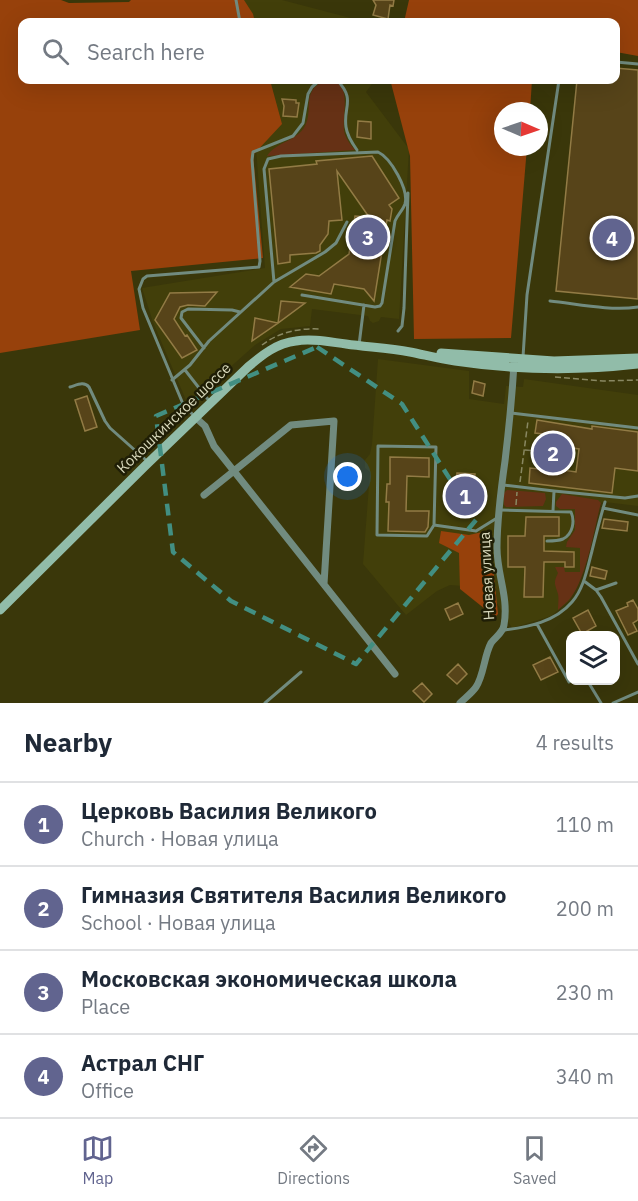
<!DOCTYPE html>
<meta charset="utf-8">
<style>
:root{--surface:#fff;--page:#f2f2f3;--text:#1f2937;--muted:#747a83;--line:#e0e1e3;--accent:#61648f}
body{margin:0;font-family:"IBM Plex Sans",sans-serif;background:var(--page);color:var(--text)}
.controls{position:absolute;right:18px;bottom:18px;display:grid;overflow:hidden;border-radius:12px;box-shadow:0 6px 24px #0002}
.controls button{width:54px;height:54px;display:grid;place-items:center;padding:0;border:0;border-bottom:2px solid var(--line);background:var(--surface);color:var(--text);font:30px sans-serif}
.compass{position:absolute;left:494px;top:102px;width:54px;height:54px;border-radius:50%;background:var(--surface);box-shadow:0 6px 24px #0002;rotate:92deg}
.you{position:absolute;left:348px;top:477px;width:21px;height:21px;margin:-15px;border:4px solid #fff;border-radius:50%;background:#1a73e8;box-shadow:0 0 0 9px #1a73e833}
.badge{display:grid;place-items:center;width:39px;height:39px;border-radius:50%;background:var(--accent);color:#fff;font-size:20px;font-weight:700}
.pin{position:absolute;translate:-50% -50%;border:3px solid #fff;box-shadow:0 2px 6px #0006}
.list{margin:0;padding:0;list-style:none}
h2{display:flex;justify-content:space-between;align-items:center;height:78px;margin:0;padding:0 24px;font-size:26px}
h2 small{font-size:20px;font-weight:400;color:var(--muted)}
.list li{display:grid;grid-template-columns:39px 1fr auto;gap:18px;align-items:center;box-sizing:border-box;height:84px;padding:0 24px;border-top:2px solid var(--line)}
.list b{display:block;font-size:22px;white-space:nowrap}
.list p{margin:0;font-size:20px;white-space:nowrap;color:var(--muted)}
.list em{font-size:20px;font-style:normal;color:var(--muted)}
.icon{flex:none;width:33px;height:33px;fill:none;stroke:currentColor;stroke-width:2;stroke-linecap:round;stroke-linejoin:round}
.map{position:relative;flex:none;width:638px;height:703px;overflow:hidden}
.search{position:absolute;background:var(--surface);box-shadow:0 6px 24px #0002;left:18px;right:18px;top:18px;height:66px;display:flex;align-items:center;gap:15px;box-sizing:border-box;padding:0 21px;border-radius:12px;color:var(--muted);font-size:22px}
.sheet{height:414px;background:var(--surface)}
nav{display:flex;justify-content:space-around;align-items:center;box-sizing:border-box;height:84px;border-top:2px solid var(--line);background:var(--surface);font-size:16px;color:var(--muted)}
nav a{display:grid;justify-items:center;gap:3px}
nav .on{color:var(--accent)}
.map>svg:first-child{display:block}
.built{fill:#423f0a}
.green{fill:#663115}
.forest{fill:#97410b}
.building{fill:#574419;stroke:#927b45;stroke-width:1.5;fill-rule:evenodd}
.lines{fill:none;stroke-linecap:round;stroke-linejoin:round}
.path{stroke:#898862;stroke-width:1.5;stroke-dasharray:6 3;stroke-linecap:butt}
.lane{stroke:#718b7f;stroke-width:3}
.street{stroke:#718b7f;stroke-width:7}
.secondary{stroke:#91bca9;stroke-width:9}
.marked{fill:none;stroke:#428f82;stroke-width:4.5;stroke-dasharray:12 8;stroke-linejoin:round}
.labels{text-anchor:middle;stroke-width:5;stroke-linejoin:round;paint-order:stroke}
.street-label{font-size:15px;fill:#d9d9bc;stroke:#1f1e06}
</style>
<div class="map">
<svg width="638" height="703" viewBox="0 0 638 703">
<rect width="100%" height="100%" fill="#3a370a"/>
<path class="built" d="M 244,0 L 282,0 L 366,22 L 246,22 Z
M 251,80 L 375,80 L 366,92 L 409,149 L 399,319 L 381,317 L 379,321 L 373,323 L 370,321 L 368,316 L 312,309 L 310,326 L 281,329 L 255,345 L 188,405 L 153,322 L 142,288 L 265,268 Z
M 378,359 L 469,371 L 469,399 L 504,404 L 506,386 L 523,387 L 524,379 L 638,395 L 638,506 L 605,502 L 600,503 L 584,569 L 578,585 L 570,600 L 551,616 L 512,628 L 488,588 L 450,585 L 437,591 L 406,615 L 363,564 L 370,472 L 365,468 L 365,460 L 370,454 L 372,444 Z"/>
<path class="green" d="M 325,80 C 354,79 342,112 344,130 C 345,138 350,144 355,150 L 267,156 C 276,142 297,141 305,126 C 314,109 300,93 325,80 Z
M 507,490 L 545,493 L 546,499 L 543,506 L 506,507 L 504,505 L 504,493 Z
M 562,494 L 598,500 L 601,503 C 594,529 586,582 568,601 C 565,604 561,607 558,610 C 558,605 559,598 558,594 C 555,584 553,583 558,573 L 555,567 L 564,567 L 565,572 L 580,572 L 580,548 L 566,547 L 567,542 L 575,530 L 575,509 L 560,509 L 556,506 L 556,502 Z"/>
<path class="forest" d="M 0,0 L 61,0 L 69,3 L 129,2 L 131,0 L 244,0 L 253,14 L 255,22 L 22,22 L 22,80 L 270,80 L 282,124 L 253,155 L 263,258 L 131,271 L 140,330 L 0,353 Z
M 409,0 L 638,0 L 638,56 L 616,52 L 616,22 L 404,22 Z
M 392,80 L 532,80 L 530,111 L 503,111 L 503,147 L 527,147 L 511,338 L 414,339 L 410,156 L 391,83 Z
M 441,531 L 469,535 L 487,531 L 490,537 L 498,614 L 495,617 L 460,589 L 459,553 L 439,543 Z"/>
<path class="building" d="M 373,0 L 394,0 L 393,6 L 390,5 L 388,19 L 373,15 L 376,5 Z
M 615,68 L 638,70 L 638,299 L 556,291 L 577,80 L 615,80 Z
M 282,99 L 296,100 L 296,103 L 299,103 L 297,117 L 283,116 L 284,106 Z
M 358,121 L 371,122 L 371,139 L 357,137 Z
M 372,156 L 399,198 L 389,205 L 392,209 L 390,221 L 387,220 L 374,301 L 364,289 L 334,284 L 331,294 L 290,287 L 306,274 L 319,276 L 349,254 L 355,216 L 369,217 L 337,171 L 342,220 L 329,221 L 328,234 L 320,245 L 320,251 L 316,253 L 290,255 L 290,262 L 278,264 L 269,169 L 317,164 L 316,161 Z
M 217,292 L 205,306 L 188,305 L 180,307 L 174,319 L 185,336 L 187,335 L 197,350 L 182,358 L 155,320 L 170,293 Z
M 281,301 L 305,303 L 278,323 Z
M 255,318 L 278,323 L 252,341 Z
M 474,381 L 485,384 L 483,396 L 472,393 Z
M 87,396 L 97,427 L 85,431 L 75,400 Z
M 537,420 L 592,429 L 592,426 L 638,432 L 638,471 L 615,468 L 612,493 L 529,483 L 530,468 L 539,469 L 541,457 L 539,457 L 543,434 L 535,433 ZM 566,447 L 579,449 L 576,472 L 563,470 Z
M 390,457 L 429,458 L 429,477 L 407,476 L 406,511 L 429,511 L 428,527 L 425,532 L 388,531 L 389,502 L 386,502 L 387,484 L 390,484 Z
M 457,473 L 475,474 L 474,489 L 479,490 L 478,503 L 471,510 L 465,511 L 459,509 L 450,502 L 451,488 L 456,488 Z
M 526,517 L 559,517 L 559,536 L 544,536 L 544,551 L 574,552 L 574,567 L 565,567 L 565,562 L 544,562 L 543,597 L 524,597 L 525,567 L 508,567 L 508,536 L 525,536 Z
M 604,519 L 628,522 L 627,531 L 602,528 Z
M 592,567 L 607,571 L 605,579 L 590,576 Z
M 633,600 L 638,609 L 638,620 L 633,623 L 637,631 L 628,635 L 616,611 L 628,606 L 627,603 Z
M 458,603 L 463,614 L 450,620 L 445,609 Z
M 588,610 L 596,626 L 582,634 L 573,618 Z
M 550,657 L 558,672 L 541,680 L 533,665 Z
M 458,664 L 467,674 L 457,684 L 447,675 Z
M 422,683 L 432,694 L 424,702 L 413,691 Z"/>
<g class="lines">
<path class="path" d="M 262,345 C 279,332 299,328 320,329
M 555,377 L 603,381 L 638,380
M 525,450 L 540,451
M 520,482 L 528,421
M 516,505 L 517,492"/>
<path class="lane" d="M 236,0 L 240,22
M 616,62 L 638,64
M 337,80 C 356,100 343,106 346,127 C 347,135 352,143 357,150
M 274,282 L 264,169 L 268,159 L 281,156 L 378,152 C 391,158 409,190 405,204 C 403,210 398,214 395,221 L 382,303 L 380,306 L 375,307 L 302,295
M 550,301 C 578,304 609,311 638,307
M 398,331 L 402,326 L 404,308 L 408,193
M 359,345 L 364,305
M 204,348 L 181,318 L 182,312 L 188,309 L 232,310 L 240,312
M 523,357 L 527,295 L 559,80
M 185,370 L 210,402
M 172,380 L 190,365 L 209,341 L 274,282 L 325,252 L 336,243 L 347,222
M 70,387 C 77,385 84,381 89,387 L 105,421 L 110,428 L 147,461
M 511,413 L 638,428
M 195,417 L 183,404 L 143,308 L 139,289 L 143,279 L 147,276 L 259,267 L 260,261 L 252,160 L 253,152 L 293,136 L 303,123 L 308,94 L 312,87 L 320,80
M 503,485 L 554,491 L 625,498 L 638,496
M 603,508 L 638,515
M 501,510 L 571,512 C 575,521 573,534 563,539 C 558,541 552,541 547,541
M 553,511 L 554,491
M 434,525 L 436,447 L 378,446 L 377,535 L 427,536 L 434,525 L 476,531 L 497,518
M 584,581 L 596,590 L 601,597 L 638,664
M 596,590 L 616,583
M 537,624 L 569,682 L 572,680
M 505,630 C 528,627 555,622 572,602 C 584,588 587,569 592,551 C 596,535 600,518 605,502
M 587,680 L 601,703
M 265,703 L 301,672
M 613,703 L 638,692"/>
<path class="street" d="M 196,418 L 205,426 L 214,446 L 395,674
M 204,495 L 291,425 L 334,421 L 324,584
M 460,703 C 465,698 472,693 476,687 C 484,675 484,656 491,643 C 495,637 503,633 504,625 C 509,597 497,575 497,548 C 497,518 501,489 505,461 C 509,428 512,397 514,364"/>
<path class="secondary" d="M 441,353 L 554,361 L 638,358
M 0,610 L 145,466 L 248,367 C 262,355 277,343 296,341 C 312,338 330,342 346,344 C 367,347 389,348 410,352 C 425,355 440,359 455,361 C 515,370 578,371 638,364"/>
</g>
<path class="marked" d="M 317,347 L 402,404 L 476,520 L 356,664 L 231,601 L 173,552 L 156,416 Z"/>
<g class="labels">
<g class="street-label">
<text transform="translate(174 418) rotate(-44)" y="5">Кокошкинское шоссе</text>
<text transform="translate(487 576) rotate(-93)" y="5">Новая улица</text>
</g>
</g>
</svg>
<div class="controls">
<button><svg class="icon" aria-label="layers" viewBox="0 0 24 24"><path d="M12 4l9 5-9 5-9-5zM3 14l9 5 9-5"/></svg></button>
</div>
<svg class="compass" viewBox="-18 -18 36 36"><path d="M0-13l5 13h-10z" fill="#e53935"/><path d="M0 13l5-13h-10z" fill="#747a83"/></svg>
<div class="you"></div>
<div class="pin badge" style="left:465px;top:496px">1</div>
<div class="pin badge" style="left:553px;top:453px">2</div>
<div class="pin badge" style="left:368px;top:237px">3</div>
<div class="pin badge" style="left:612px;top:238px">4</div>
<div class="search"><svg class="icon" aria-label="search" viewBox="0 0 24 24"><circle cx="10" cy="10" r="6"/><path d="M15 15l6 6"/></svg>Search here</div>
</div>
<section class="sheet">
<h2>Nearby<small>4 results</small></h2>
<ul class="list">
<li><span class="badge">1</span><div><b>Церковь Василия Великого</b><p>Church · Новая улица</p></div><em>110 m</em></li>
<li><span class="badge">2</span><div><b>Гимназия Святителя Василия Великого</b><p>School · Новая улица</p></div><em>200 m</em></li>
<li><span class="badge">3</span><div><b>Московская экономическая школа</b><p>Place</p></div><em>230 m</em></li>
<li><span class="badge">4</span><div><b>Астрал СНГ</b><p>Office</p></div><em>340 m</em></li>
</ul>
</section>
<nav>
<a class="on"><svg class="icon" aria-label="map" viewBox="0 0 24 24"><path d="M3 6l6-2 6 2 6-2v14l-6 2-6-2-6 2zM9 4v14M15 6v14"/></svg>Map</a>
<a><svg class="icon" aria-label="directions" viewBox="0 0 24 24"><path d="M12 3l9 9-9 9-9-9zM9 14v-3h6M13 9l2 2-2 2"/></svg>Directions</a>
<a><svg class="icon" aria-label="saved" viewBox="0 0 24 24"><path d="M7 4h10v16l-5-4-5 4z"/></svg>Saved</a>
</nav>
